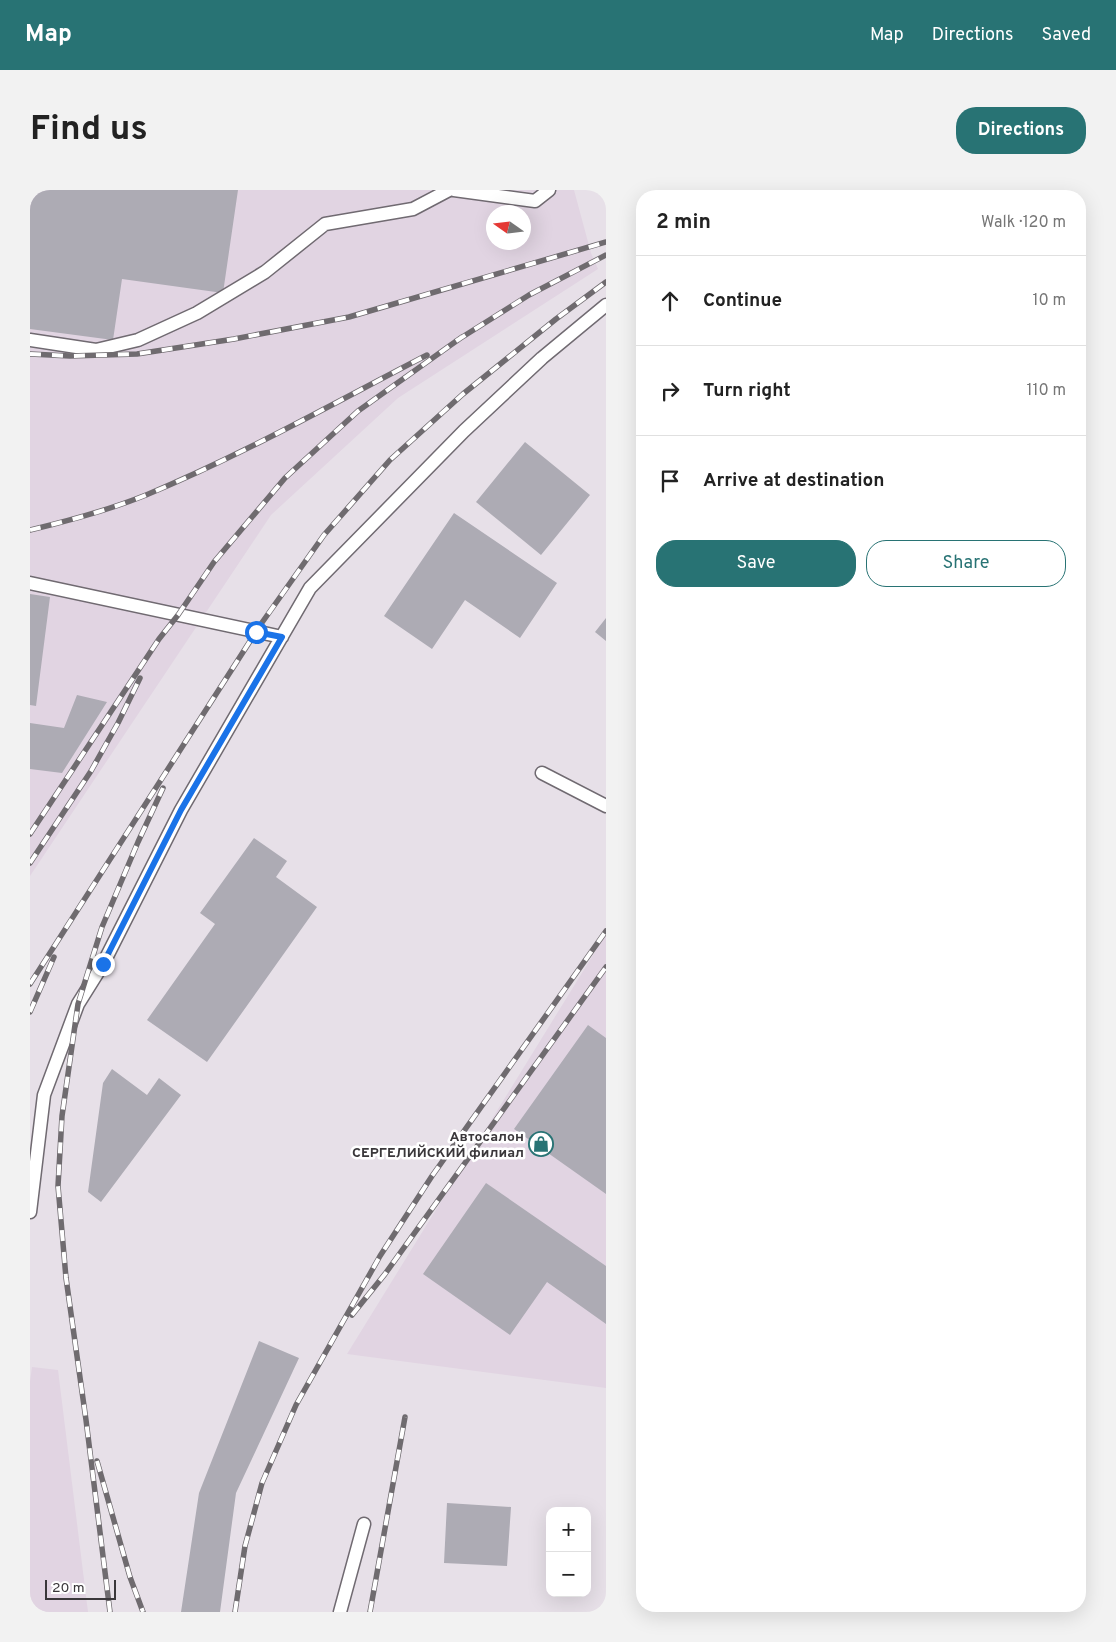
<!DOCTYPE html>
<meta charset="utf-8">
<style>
:root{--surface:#fff;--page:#f2f2f2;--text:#222;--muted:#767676;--line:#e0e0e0;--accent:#287374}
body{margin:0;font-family:Overpass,sans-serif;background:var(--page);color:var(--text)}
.controls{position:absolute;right:15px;bottom:15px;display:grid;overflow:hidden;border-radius:10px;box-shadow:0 5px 20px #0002}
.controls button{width:45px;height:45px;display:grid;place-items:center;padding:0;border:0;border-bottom:1px solid var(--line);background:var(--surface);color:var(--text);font:25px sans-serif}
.compass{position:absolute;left:456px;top:15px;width:45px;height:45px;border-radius:50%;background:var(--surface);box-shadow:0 5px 20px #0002;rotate:284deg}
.scale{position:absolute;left:15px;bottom:12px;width:71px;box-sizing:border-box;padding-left:5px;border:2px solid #3a373a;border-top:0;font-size:14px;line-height:18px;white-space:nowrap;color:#3a373a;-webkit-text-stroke:4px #fff;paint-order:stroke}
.stop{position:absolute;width:15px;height:15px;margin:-11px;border:4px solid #1a73e8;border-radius:50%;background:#fff}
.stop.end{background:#1a73e8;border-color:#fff;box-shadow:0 1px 5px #0008}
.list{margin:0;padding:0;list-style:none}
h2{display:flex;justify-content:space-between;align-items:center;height:65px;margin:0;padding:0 20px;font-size:21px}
h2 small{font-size:16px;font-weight:400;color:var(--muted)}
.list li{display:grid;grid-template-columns:32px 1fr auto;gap:15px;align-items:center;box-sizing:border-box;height:90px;padding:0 20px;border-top:1px solid var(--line)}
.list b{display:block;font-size:19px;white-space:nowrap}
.list em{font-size:16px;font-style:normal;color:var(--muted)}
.actions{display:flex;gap:10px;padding:15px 20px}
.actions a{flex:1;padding:11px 0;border:1px solid var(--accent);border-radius:20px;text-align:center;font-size:18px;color:var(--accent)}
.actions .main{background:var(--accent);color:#fff}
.icon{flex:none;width:28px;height:28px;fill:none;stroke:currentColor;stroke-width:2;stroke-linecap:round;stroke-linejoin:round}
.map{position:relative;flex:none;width:576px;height:1422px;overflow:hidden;border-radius:20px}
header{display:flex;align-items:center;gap:30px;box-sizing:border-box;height:70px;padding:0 25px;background:var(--accent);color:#fff}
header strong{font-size:24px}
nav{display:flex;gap:28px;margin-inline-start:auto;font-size:18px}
.intro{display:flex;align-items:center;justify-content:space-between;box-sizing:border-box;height:120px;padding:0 30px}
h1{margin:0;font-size:35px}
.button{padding:12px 22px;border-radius:20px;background:var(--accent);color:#fff;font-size:18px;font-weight:700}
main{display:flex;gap:30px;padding:0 30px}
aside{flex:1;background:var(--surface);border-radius:20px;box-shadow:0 5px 20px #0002}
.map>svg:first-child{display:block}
.built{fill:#e1d4e2;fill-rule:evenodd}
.building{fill:#adabb4}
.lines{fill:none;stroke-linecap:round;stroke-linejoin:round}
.service-casing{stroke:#706a71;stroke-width:15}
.service{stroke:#fff;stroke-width:12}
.rail-casing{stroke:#6f6b6f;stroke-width:5.5}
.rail{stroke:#fff;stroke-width:4;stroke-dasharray:11;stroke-linecap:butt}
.route{stroke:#1a73e8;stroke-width:6}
.labels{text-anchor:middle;stroke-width:5;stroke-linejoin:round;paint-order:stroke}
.poi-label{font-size:14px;font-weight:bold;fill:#3a373a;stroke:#fff;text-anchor:end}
</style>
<header>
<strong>Map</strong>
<nav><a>Map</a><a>Directions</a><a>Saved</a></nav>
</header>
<div class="intro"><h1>Find us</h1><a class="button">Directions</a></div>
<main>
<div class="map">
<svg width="576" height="1422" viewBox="0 0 576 1422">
<rect width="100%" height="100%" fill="#e7e0e8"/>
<path class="built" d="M 0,0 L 544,0 L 561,63 L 568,79 L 368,208 L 241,325 L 0,686 ZM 463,22 L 493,22 L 493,52 L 463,52 Z
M 576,744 L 576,1198 L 317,1164 Z
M 2,1177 L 28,1180 L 58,1422 L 0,1422 L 0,1191 Z"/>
<path class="building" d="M 0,0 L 208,0 L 193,103 L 92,89 L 83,150 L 0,139 Z
M 495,252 L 560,305 L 511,365 L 446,312 Z
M 424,323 L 527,393 L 490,448 L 435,410 L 402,459 L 354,426 Z
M 0,404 L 20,407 L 6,516 L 0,515 Z
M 576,428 L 576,451 L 565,442 Z
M 47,505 L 77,512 L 32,583 L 0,579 L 0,533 L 34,538 Z
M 224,648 L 257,671 L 246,687 L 287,717 L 177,872 L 117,830 L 185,734 L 170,723 Z
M 558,835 L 576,848 L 576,1004 L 484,939 Z
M 82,879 L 117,905 L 129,888 L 151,905 L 71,1012 L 58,1002 L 73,893 Z
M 456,993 L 576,1076 L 576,1134 L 517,1092 L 480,1145 L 393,1084 Z
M 229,1151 L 269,1168 L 206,1303 L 190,1422 L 151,1422 L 169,1303 Z
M 417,1313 L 481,1317 L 477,1376 L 414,1373 Z"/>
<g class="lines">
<defs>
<path id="service" d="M 424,0 L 505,11 L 519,0
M 0,150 L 66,160 L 108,150 L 167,123 L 235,82 L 295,34 L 383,19 L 419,0
M 0,393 L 252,447
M 512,583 L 576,616
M 0,1022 L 14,905 L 48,814 L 73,774 L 151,620 L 280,398 L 434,241 L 512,168 L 576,115
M 310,1422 L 334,1334"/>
</defs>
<use href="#service" class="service-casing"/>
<use href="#service" class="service"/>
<defs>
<path id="rail" d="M 426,151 L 499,105 L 576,65
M 0,164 L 40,166 L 107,164 L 204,149 L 319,127 L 576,52
M 0,340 C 38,331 79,320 116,305 C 212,265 304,213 397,165
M 0,644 L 129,449 L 148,425 L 184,372 L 255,288 L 328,221 L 432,147
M 0,673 L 61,581 L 88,533 L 110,488
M 0,794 L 231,434 L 294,345 L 360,270 L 433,204 L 526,129 L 576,92
M 0,822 L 24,767
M 322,1125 L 355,1084 L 576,777
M 67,1271 L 100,1387 L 113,1422
M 80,1422 L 56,1230 L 36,1088 L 28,996 L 32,926 L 48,814 L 72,737 L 108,652 L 133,598
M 205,1422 L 215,1356 L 232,1293 L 266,1215 L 350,1066 L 402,986 L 576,741
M 340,1422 L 375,1227"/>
</defs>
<use href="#rail" class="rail-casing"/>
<use href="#rail" class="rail"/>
</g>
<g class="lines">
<path class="route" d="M 73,774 L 151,620 L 252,447 L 226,442"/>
</g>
<defs>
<symbol id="shop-ring" viewBox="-11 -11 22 22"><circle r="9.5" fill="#fff" stroke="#287374" stroke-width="1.5"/><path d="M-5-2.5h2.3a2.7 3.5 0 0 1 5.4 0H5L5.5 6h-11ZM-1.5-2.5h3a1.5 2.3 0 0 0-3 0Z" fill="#287374"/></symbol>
</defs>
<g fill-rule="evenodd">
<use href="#shop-ring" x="497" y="940" width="28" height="28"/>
</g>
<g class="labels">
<g class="poi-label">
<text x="494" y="951">Автосалон<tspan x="494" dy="16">СЕРГЕЛИЙСКИЙ филиал</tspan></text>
</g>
</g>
</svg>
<div class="controls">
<button>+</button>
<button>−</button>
</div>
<svg class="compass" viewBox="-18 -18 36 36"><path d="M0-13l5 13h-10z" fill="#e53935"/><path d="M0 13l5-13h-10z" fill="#767676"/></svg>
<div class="scale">20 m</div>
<div class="stop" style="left:226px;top:442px"></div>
<div class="stop end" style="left:73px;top:774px"></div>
</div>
<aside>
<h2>2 min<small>Walk · 120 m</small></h2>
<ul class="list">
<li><svg class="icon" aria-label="ahead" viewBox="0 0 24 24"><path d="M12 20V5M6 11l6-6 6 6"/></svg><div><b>Continue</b></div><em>10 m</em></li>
<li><svg class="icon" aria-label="right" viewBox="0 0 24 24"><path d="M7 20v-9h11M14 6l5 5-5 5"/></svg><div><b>Turn right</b></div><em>110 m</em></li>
<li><svg class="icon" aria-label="arrive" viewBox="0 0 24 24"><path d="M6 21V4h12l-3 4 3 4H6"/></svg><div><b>Arrive at destination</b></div></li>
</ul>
<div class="actions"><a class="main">Save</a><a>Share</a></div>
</aside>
</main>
